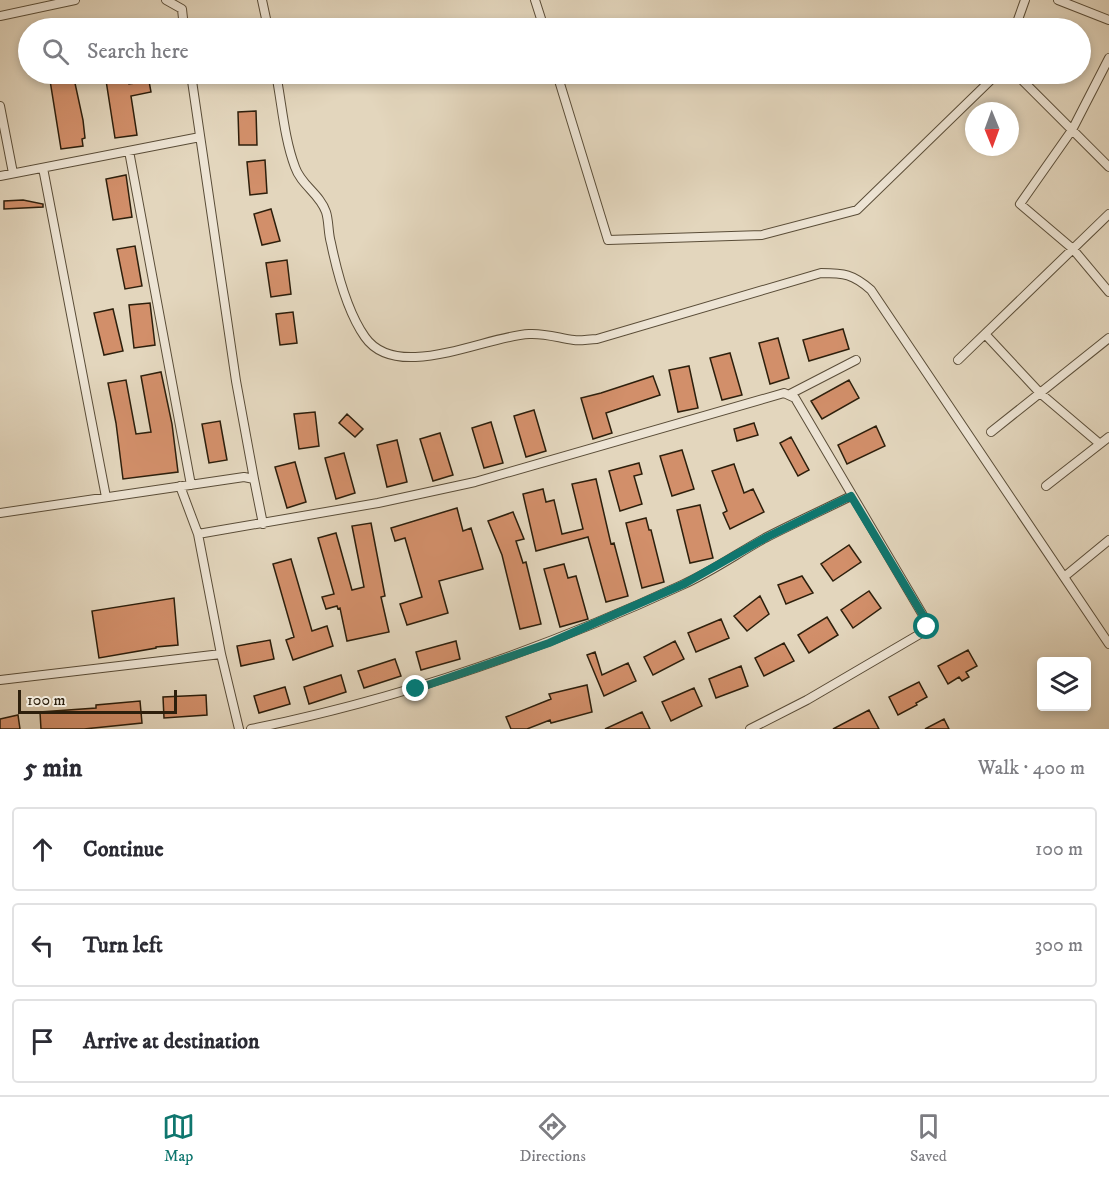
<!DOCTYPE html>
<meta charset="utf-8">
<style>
:root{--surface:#fff;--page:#f7f7f7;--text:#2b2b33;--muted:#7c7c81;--line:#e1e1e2;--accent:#0f766e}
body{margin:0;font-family:"IM FELL DW Pica",serif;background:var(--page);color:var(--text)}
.controls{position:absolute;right:18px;bottom:18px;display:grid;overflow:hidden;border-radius:6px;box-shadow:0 3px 9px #0003}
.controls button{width:54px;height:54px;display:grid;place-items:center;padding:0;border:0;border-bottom:2px solid var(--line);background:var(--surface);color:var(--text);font:30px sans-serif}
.compass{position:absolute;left:965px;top:102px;width:54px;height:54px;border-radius:50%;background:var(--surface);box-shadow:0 3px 9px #0003;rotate:179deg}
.scale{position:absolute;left:18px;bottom:15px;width:159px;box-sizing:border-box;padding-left:6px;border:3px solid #2d1f0c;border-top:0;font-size:16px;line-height:21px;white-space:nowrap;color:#2d1f0c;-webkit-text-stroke:4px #ede4d4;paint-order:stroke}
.stop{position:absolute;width:18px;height:18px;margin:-14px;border:4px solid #0f766e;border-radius:50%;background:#fff}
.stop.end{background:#0f766e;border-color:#fff;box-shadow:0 2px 6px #0008}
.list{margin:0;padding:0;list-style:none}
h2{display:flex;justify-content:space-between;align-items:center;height:78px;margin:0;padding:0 24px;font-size:26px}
h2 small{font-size:20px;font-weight:400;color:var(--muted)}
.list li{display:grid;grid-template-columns:39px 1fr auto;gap:18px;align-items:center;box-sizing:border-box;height:84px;margin:0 12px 12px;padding:0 12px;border:2px solid var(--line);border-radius:6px}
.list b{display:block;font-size:22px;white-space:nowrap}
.list em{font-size:20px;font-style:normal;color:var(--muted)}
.icon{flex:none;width:33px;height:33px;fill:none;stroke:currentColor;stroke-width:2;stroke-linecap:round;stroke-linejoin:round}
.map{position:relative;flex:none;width:1109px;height:729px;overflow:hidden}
.search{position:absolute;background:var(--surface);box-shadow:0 3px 9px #0003;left:18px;right:18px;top:18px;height:66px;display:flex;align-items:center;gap:15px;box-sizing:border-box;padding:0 21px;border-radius:33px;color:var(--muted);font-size:22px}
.sheet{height:366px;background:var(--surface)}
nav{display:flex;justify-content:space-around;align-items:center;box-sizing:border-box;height:84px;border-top:2px solid var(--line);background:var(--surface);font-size:16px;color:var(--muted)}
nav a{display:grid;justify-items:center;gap:3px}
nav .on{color:var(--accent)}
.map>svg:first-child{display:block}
.building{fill:#d28f6a;stroke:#2d1f0c;stroke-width:1.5}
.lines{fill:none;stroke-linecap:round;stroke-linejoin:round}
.street-casing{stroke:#5a4d38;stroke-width:10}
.street{stroke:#ede4d4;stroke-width:8}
.route{stroke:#0f766e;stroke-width:8}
</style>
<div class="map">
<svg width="1109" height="729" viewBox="0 0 1109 729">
<rect width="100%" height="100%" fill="#e3d6bd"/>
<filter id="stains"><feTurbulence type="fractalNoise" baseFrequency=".00333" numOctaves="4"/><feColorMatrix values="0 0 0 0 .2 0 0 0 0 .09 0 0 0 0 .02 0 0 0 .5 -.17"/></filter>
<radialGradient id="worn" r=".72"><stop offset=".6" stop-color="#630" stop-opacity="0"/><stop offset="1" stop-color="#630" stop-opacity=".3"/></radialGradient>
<path class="building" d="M 49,74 L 73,74 L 83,120 L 85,138 L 82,139 L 83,146 L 61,149 Z
M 105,74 L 128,74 L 129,84 L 149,81 L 151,92 L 131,96 L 137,135 L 115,138 Z
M 256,111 L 257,145 L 239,145 L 238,112 Z
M 265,160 L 267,193 L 250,195 L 247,162 Z
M 126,175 L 132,217 L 113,220 L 106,179 Z
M 23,200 L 43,204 L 43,207 L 4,209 L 4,201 Z
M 271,209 L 280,241 L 262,245 L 254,214 Z
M 135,246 L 142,286 L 125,289 L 117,249 Z
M 287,260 L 291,294 L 271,297 L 266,263 Z
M 150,303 L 155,345 L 134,348 L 129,305 Z
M 113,309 L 123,351 L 104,355 L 94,313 Z
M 293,312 L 297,343 L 280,345 L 276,314 Z
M 843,329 L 849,349 L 809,361 L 803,340 Z
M 778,338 L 789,378 L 770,384 L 759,343 Z
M 730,353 L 742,395 L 722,400 L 710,358 Z
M 689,366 L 698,408 L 678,412 L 669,370 Z
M 161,372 L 172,424 L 178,472 L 123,479 L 116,423 L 108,383 L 126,380 L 136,434 L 151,432 L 141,376 Z
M 653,376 L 660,395 L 606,413 L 612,433 L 593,439 L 581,398 L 601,393 Z
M 849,380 L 859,398 L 822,419 L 811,401 Z
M 534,410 L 546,451 L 526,457 L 514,416 Z
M 315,412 L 319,446 L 299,449 L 294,414 Z
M 347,414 L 363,429 L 355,437 L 339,423 Z
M 220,421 L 227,460 L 209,463 L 202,424 Z
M 491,422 L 503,463 L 484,468 L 472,428 Z
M 754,423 L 758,435 L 737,441 L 734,429 Z
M 876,426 L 885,446 L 847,464 L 838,445 Z
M 440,433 L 453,475 L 433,481 L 420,439 Z
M 791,437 L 809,470 L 798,476 L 780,443 Z
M 397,440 L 407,482 L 387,487 L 377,445 Z
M 682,450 L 694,489 L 672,496 L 660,456 Z
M 344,453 L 355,493 L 336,499 L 325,458 Z
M 295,462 L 306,502 L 287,508 L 275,467 Z
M 639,463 L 642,474 L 634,476 L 642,504 L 620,511 L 609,471 Z
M 734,464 L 744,493 L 753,489 L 764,512 L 730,529 L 723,513 L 727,511 L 712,471 Z
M 596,479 L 611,544 L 614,543 L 628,596 L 606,602 L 588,537 L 536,551 L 523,494 L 543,489 L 546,502 L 554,500 L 562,534 L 583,529 L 572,484 Z
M 700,505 L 713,558 L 690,563 L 677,510 Z
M 457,508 L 463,531 L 471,528 L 483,569 L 439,581 L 448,613 L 407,625 L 400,604 L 422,597 L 405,538 L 395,541 L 391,528 Z
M 513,512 L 524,539 L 516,541 L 523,563 L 526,562 L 541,624 L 520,629 L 502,555 L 488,521 Z
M 646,518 L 649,530 L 651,530 L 664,582 L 642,588 L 626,523 Z
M 371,523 L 385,596 L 381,597 L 389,632 L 347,641 L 340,608 L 338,609 L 337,606 L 326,609 L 322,597 L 334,594 L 318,538 L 336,533 L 352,590 L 364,587 L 352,526 Z
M 849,545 L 861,562 L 833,581 L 821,564 Z
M 291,559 L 312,631 L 327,626 L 333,646 L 293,660 L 286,640 L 294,637 L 273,564 Z
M 564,564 L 568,578 L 576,576 L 588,619 L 560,627 L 544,569 Z
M 802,576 L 813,593 L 786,604 L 778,585 Z
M 869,591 L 881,608 L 853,628 L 841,610 Z
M 760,596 L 769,614 L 747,631 L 734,616 Z
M 174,598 L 178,645 L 156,647 L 156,648 L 99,658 L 92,611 Z
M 827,617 L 838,635 L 809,653 L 798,635 Z
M 721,619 L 729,638 L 696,652 L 688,633 Z
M 270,640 L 274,659 L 241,666 L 237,646 Z
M 456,641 L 460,659 L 421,670 L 416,652 Z
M 675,641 L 684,659 L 653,675 L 644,657 Z
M 784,643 L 794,661 L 764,676 L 755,658 Z
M 968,650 L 977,666 L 966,672 L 969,677 L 962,681 L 959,677 L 948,684 L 938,666 Z
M 595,652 L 602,675 L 628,663 L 636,681 L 604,696 L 587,655 Z
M 395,659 L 401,676 L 364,688 L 358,671 Z
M 741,666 L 748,686 L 716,698 L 709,679 Z
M 341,675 L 346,692 L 309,704 L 304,687 Z
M 919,682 L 927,697 L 916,703 L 917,705 L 898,715 L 889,697 Z
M 587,685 L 592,712 L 551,723 L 550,720 L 527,729 L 511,729 L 506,717 L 551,699 L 549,694 Z
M 285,687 L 290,704 L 259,713 L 254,696 Z
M 694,688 L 702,706 L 671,721 L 662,702 Z
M 206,695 L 207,715 L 164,718 L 163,697 Z
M 140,701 L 142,723 L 84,729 L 41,729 L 40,712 L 96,708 L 96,705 Z
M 869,710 L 879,729 L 833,729 Z
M 642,712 L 650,729 L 605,729 Z
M 18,715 L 20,729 L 0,729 L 0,719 Z
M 944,719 L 949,729 L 925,729 Z"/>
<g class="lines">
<defs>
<path id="street" d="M 166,0 L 182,9 L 184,28
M 262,0 L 268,28
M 535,0 L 544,28
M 1058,0 L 1109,20
M 0,16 L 75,0
M 1015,28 L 1025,0
M 1109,58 L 1072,130 L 1020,204 L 1073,249 L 1109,292
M 191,74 L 236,381 L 254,479
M 276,74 C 282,104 284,138 295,167 C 301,185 320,194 326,212 C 329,221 328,233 331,243 C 337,272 348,313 365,337 C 397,383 486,336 529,334 C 545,333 559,338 574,340 C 581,341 589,339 597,339 L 821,273 C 844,273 853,274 871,290 L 1109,644
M 557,74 L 608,240 L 762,235 L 857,210 L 997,74
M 1016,74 L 1109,167
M 0,106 L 13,173
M 129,151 L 191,485
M 43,168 L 106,497
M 0,176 L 200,137
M 985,334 L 1040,393 L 1100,444
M 958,360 L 1109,214
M 790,394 L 856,360
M 991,432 L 1109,338
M 180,486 L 198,534 L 221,654
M 1046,486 L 1109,437
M 0,513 L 244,477 L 254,479 L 263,524
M 198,534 L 378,503 L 475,482 L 784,393 L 795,398 L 927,622 L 925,631 L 807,700 L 750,729
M 1064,577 L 1109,540
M 0,680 L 221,654 L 239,729
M 251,729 C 400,699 544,649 682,585 C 711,572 738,553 765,538 C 794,523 823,510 851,496"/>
</defs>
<use href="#street" class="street-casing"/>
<use href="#street" class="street"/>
</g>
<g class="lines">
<path class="route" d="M 416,689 L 549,643 L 684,584 L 767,537 L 851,496 L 927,622 L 927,627"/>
</g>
<rect width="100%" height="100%" filter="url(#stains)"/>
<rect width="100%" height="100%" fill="url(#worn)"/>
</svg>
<div class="controls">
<button><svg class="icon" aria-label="layers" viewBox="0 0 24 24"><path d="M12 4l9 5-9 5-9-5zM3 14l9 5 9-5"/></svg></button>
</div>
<svg class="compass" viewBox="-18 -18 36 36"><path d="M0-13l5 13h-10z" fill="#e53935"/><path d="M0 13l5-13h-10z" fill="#7c7c81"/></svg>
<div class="scale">100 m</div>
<div class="stop" style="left:927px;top:627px"></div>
<div class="stop end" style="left:416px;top:689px"></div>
<div class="search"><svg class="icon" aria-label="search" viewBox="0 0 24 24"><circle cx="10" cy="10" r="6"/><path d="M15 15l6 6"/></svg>Search here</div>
</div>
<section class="sheet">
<h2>5 min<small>Walk · 400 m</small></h2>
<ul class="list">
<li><svg class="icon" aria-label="ahead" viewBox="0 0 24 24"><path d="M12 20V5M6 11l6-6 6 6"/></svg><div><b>Continue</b></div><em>100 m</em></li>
<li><svg class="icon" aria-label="left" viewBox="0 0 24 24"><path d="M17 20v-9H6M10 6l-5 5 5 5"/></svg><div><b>Turn left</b></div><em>300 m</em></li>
<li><svg class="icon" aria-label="arrive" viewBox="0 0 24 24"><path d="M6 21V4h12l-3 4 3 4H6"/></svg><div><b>Arrive at destination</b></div></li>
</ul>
</section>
<nav>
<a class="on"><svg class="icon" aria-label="map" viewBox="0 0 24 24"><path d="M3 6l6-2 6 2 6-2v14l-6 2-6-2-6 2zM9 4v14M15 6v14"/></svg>Map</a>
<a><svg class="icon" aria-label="directions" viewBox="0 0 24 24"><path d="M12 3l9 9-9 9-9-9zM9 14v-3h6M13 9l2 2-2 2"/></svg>Directions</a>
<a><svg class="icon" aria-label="saved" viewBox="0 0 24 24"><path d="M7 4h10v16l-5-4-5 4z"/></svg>Saved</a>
</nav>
